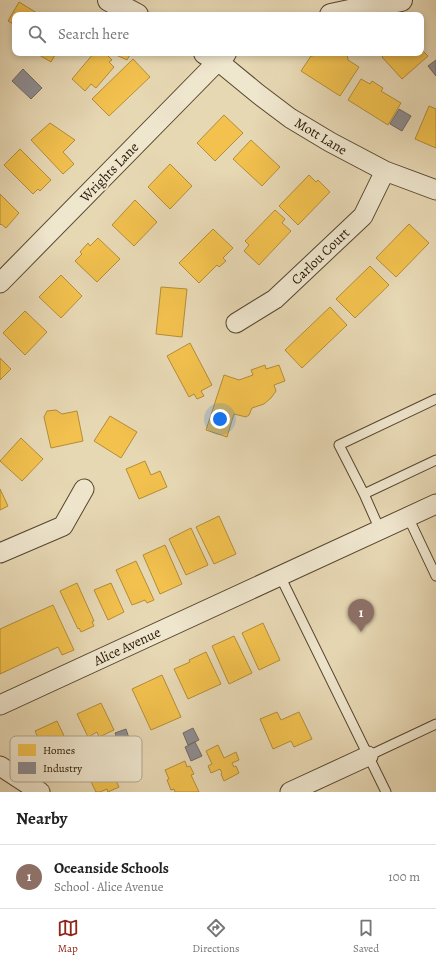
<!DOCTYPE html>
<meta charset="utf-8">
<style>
:root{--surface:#fff;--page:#f2f2f2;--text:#222;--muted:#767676;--line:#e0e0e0;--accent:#8f2418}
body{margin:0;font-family:Alegreya,serif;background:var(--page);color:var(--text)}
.you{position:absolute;left:220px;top:419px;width:14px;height:14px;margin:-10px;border:3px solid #fff;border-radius:50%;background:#1a73e8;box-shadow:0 0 0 6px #1a73e833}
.badge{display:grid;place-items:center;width:26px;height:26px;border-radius:50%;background:var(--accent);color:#fff;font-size:13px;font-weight:700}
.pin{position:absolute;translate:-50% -33px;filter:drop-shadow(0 1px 2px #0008)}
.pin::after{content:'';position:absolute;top:21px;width:14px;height:12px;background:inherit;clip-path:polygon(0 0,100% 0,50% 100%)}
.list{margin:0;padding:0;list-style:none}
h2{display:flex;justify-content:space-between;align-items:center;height:52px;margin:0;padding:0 16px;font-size:17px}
h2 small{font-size:13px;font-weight:400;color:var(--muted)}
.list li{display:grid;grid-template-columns:26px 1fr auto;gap:12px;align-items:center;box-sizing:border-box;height:64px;padding:0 16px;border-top:1px solid var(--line)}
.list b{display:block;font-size:15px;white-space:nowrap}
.list p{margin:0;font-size:13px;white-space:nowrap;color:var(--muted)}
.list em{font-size:13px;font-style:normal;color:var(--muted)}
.icon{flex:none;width:22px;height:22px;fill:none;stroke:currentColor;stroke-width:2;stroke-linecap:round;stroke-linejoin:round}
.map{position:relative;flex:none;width:436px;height:792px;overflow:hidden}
.search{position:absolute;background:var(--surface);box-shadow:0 2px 6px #0003;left:12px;right:12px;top:12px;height:44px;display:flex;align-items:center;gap:10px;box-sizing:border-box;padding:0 14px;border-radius:8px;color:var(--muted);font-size:15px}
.sheet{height:116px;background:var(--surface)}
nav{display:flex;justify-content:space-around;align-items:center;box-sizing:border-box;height:56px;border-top:1px solid var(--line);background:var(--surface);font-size:11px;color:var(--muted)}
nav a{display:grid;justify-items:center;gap:2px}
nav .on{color:var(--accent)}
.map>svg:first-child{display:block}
.homes{fill:#f2c14e;stroke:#b48d37}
.industry{fill:#8d8d92;stroke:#6e6966}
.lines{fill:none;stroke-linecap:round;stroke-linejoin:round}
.service-casing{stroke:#56462d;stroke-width:11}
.minor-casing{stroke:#56462d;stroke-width:21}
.tertiary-casing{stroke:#56462d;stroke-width:24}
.service{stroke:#efe6ce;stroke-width:9}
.minor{stroke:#efe6ce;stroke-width:19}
.tertiary{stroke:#efe6ce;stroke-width:22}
.labels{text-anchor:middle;stroke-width:4;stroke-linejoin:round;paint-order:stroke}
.street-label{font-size:14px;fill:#251500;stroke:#efe6ce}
.key{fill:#efe6ce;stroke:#b2a790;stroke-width:1}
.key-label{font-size:11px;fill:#251500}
</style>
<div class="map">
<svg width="436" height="792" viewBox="0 0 436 792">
<rect width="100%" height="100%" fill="#e7d8b4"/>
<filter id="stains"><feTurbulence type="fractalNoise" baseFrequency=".005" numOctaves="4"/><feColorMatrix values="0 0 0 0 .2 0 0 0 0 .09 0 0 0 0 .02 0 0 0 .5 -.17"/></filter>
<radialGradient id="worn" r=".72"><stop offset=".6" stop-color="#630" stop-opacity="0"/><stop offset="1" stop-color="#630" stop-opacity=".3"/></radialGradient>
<path class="homes" d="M 19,2 L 37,13 L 36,15 L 15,15 L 15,25 L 8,21 Z
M 421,49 L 428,56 L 402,79 L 382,57 L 386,53 L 421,53 Z
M 36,53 L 56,53 L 51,62 Z
M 94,53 L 105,53 L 112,60 L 109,62 L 114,67 L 96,88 L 91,84 L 85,91 L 72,79 Z
M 114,53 L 131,53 L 127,60 L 114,54 Z
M 334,53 L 347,53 L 348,60 L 359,67 L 340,96 L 301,71 L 311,56 Z
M 133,59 L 150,77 L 109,116 L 92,99 Z
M 361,79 L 370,84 L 372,81 L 383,88 L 381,91 L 401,103 L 388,125 L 348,100 Z
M 429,106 L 436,109 L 436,148 L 415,139 Z
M 224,115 L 243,133 L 215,161 L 197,143 Z
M 50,123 L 75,140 L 63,152 L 74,164 L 63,174 L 31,140 Z
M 251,140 L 280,167 L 262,186 L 233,159 Z
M 20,149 L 51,180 L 40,191 L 38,189 L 33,194 L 4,165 Z
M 170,164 L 192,186 L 170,209 L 148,187 Z
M 309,175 L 316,182 L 318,180 L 330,192 L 298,225 L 279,206 Z
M 0,194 L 19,213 L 6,228 L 1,224 L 0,225 Z
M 135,200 L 157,222 L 134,246 L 112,225 Z
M 275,210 L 285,219 L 282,223 L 291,231 L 259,265 L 244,251 L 249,245 L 245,241 Z
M 409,224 L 429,243 L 396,277 L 376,258 Z
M 213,229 L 233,248 L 223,258 L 226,261 L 219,267 L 217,265 L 199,283 L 179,263 Z
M 98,238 L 120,259 L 97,282 L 75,261 L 82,254 L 80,252 L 88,243 L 90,246 Z
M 370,266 L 389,285 L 355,318 L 336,299 Z
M 61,275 L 82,296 L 61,318 L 39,297 Z
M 161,287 L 187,289 L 182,337 L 156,334 Z
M 330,307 L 347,325 L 302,368 L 285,350 Z
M 25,311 L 47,332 L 25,355 L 3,333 Z
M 190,343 L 212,385 L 201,391 L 204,396 L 197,399 L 194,394 L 189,397 L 167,356 Z
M 0,358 L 11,369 L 0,380 Z
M 265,365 L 266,369 L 279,365 L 285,381 L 274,385 L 276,391 L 271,398 L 264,404 L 252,408 L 249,415 L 246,417 L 234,414 L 227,437 L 206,430 L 224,375 L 239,380 L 253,375 L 251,370 Z
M 56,410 L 62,414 L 77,411 L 83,441 L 51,448 L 44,417 L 47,411 Z
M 110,416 L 137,432 L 121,458 L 94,441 Z
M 21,438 L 43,459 L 22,481 L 0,461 Z
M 145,461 L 151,475 L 160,471 L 167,487 L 139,499 L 126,469 Z
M 0,489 L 8,506 L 0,510 Z
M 219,516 L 236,554 L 214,564 L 196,527 Z
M 191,528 L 208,565 L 186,575 L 169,539 Z
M 165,545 L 182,584 L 160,594 L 143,555 Z
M 136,561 L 154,600 L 147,603 L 145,600 L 132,605 L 116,570 Z
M 77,583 L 94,621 L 92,622 L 94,626 L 81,632 L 79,628 L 78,629 L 60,591 Z
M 111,583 L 124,612 L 108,620 L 94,590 Z
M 53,605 L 74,650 L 62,655 L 58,647 L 0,674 L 0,629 Z
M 263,623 L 280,660 L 259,670 L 242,633 Z
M 234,636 L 252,673 L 229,684 L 212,646 Z
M 206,652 L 221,684 L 188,699 L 174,669 L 190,662 L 189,660 Z
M 162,675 L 181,717 L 151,730 L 132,689 Z
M 101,703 L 114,730 L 99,737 L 97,732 L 88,737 L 77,714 Z
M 277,712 L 281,720 L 299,712 L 312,739 L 294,747 L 291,741 L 273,749 L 260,719 Z
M 57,721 L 73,755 L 51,765 L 35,731 Z
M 218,745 L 224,758 L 236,752 L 239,760 L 232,763 L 234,767 L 236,766 L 239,773 L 224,781 L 221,774 L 222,773 L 220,769 L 211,773 L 208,766 L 212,764 L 206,751 Z
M 103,753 L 119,787 L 108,792 L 107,789 L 100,792 L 96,792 L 82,763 Z
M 185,761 L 187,767 L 190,766 L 194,774 L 191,775 L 199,792 L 175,792 L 174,789 L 171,790 L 167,780 L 169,779 L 165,770 Z"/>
<path class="industry" d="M 436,60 L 436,76 L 428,66 Z
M 23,69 L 42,88 L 31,99 L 12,81 Z
M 399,109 L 411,116 L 402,131 L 390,124 Z
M 193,728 L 199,740 L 188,745 L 183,733 Z
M 126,729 L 133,750 L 122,754 L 115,733 Z
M 195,742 L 202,756 L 191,761 L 185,747 Z"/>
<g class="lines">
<defs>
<path id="service" d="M 364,494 L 436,460
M 408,517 L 436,576
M 380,530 L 364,494 L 339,445 L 436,399
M 280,576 L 386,792
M 368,756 L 436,724"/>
<path id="minor" d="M 0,283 L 218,61 L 257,93 L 290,118 L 330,142 L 385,171 L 436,190
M 236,323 L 275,299 L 363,216 L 385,171
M 0,553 L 63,526 L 84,489
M 0,705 L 436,504
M 0,766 L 40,792
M 290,792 L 368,756"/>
<path id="tertiary" d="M 109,0 L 137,15
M 331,15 L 401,0
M 205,53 L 218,61 L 225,53"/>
</defs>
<use href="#service" class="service-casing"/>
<use href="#minor" class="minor-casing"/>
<use href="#tertiary" class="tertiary-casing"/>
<use href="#service" class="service"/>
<use href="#minor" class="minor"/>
<use href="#tertiary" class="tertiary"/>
</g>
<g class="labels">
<g class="street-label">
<text transform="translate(321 136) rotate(31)" y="5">Mott Lane</text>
<text transform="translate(109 172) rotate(-46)" y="5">Wrights Lane</text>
<text transform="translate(320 256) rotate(-44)" y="5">Carlou Court</text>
<text transform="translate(127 646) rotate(-25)" y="5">Alice Avenue</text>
</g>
</g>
<rect x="10" y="736" width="132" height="46" rx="6" class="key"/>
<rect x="18" y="744" width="18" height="12" fill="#f2c14e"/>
<rect x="18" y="762" width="18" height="12" fill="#8d8d92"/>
<g class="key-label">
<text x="43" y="754">Homes</text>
<text x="43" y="772">Industry</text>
</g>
<rect width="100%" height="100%" filter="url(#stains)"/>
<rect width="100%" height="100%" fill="url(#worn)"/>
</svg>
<div class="you"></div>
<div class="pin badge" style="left:361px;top:632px;background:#8d6e63">1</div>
<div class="search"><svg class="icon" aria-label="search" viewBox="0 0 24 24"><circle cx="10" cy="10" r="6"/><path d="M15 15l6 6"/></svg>Search here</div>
</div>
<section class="sheet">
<h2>Nearby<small></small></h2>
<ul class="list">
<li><span class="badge" style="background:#8d6e63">1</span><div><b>Oceanside Schools</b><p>School · Alice Avenue</p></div><em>100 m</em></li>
</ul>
</section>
<nav>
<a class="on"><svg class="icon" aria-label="map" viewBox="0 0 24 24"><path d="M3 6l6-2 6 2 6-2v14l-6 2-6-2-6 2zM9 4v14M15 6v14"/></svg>Map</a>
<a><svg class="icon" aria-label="directions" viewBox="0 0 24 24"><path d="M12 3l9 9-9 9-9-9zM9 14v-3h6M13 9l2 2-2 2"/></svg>Directions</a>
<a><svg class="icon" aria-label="saved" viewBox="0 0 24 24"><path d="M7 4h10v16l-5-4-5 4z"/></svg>Saved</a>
</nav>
